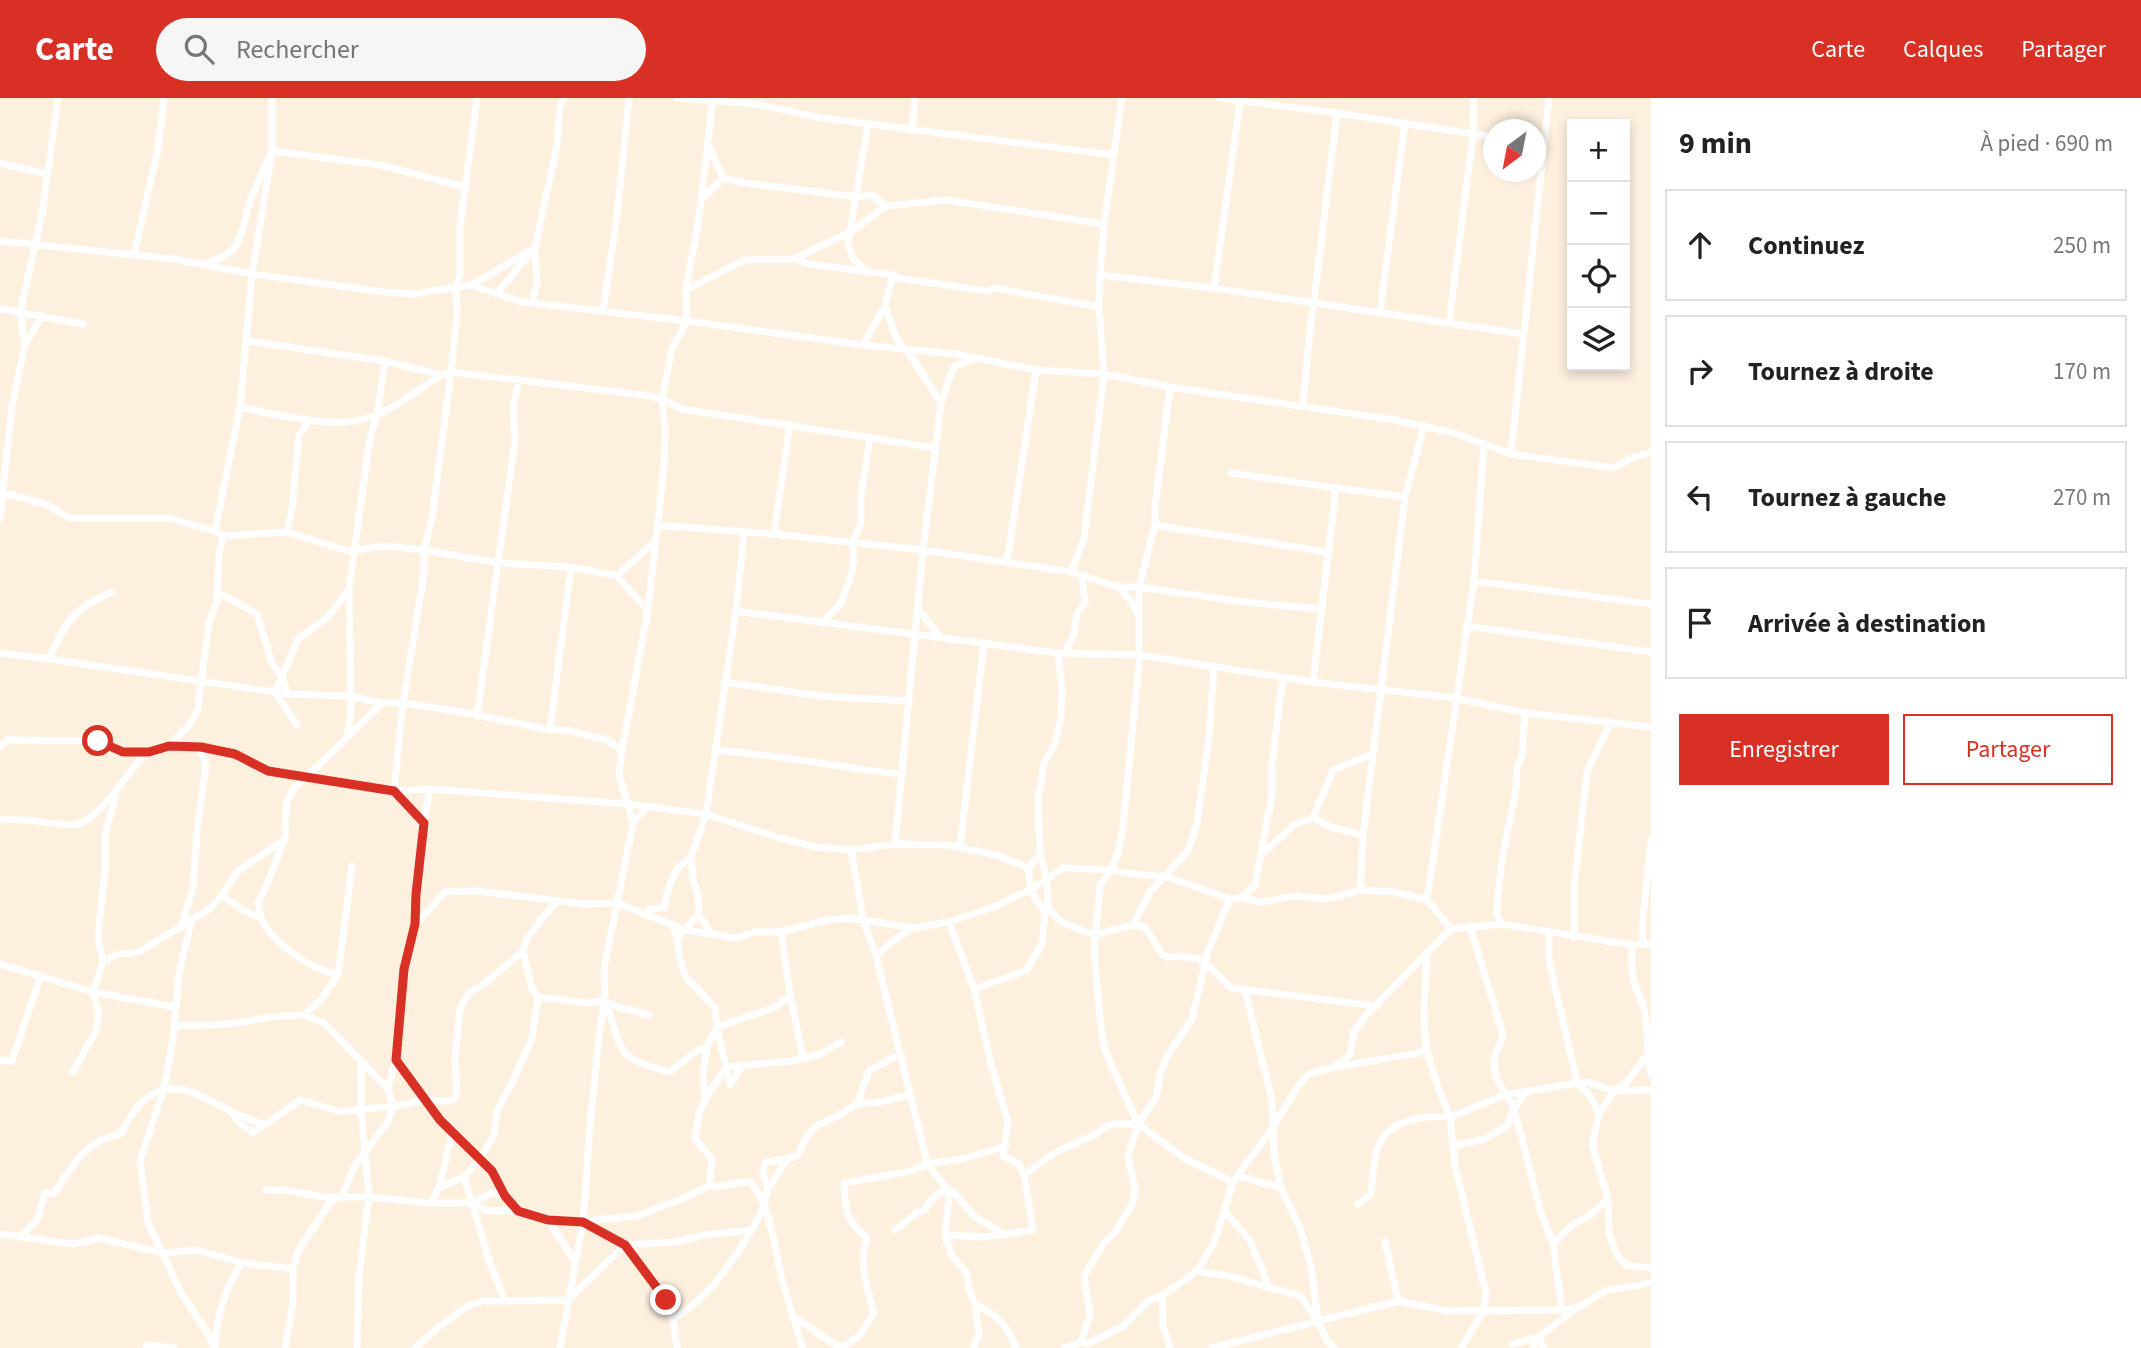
<!DOCTYPE html>
<html lang="fr">
<meta charset="utf-8">
<style>
:root{--surface:#fff;--page:#f6f6f6;--text:#222;--muted:#767676;--line:#e0e0e0;--accent:#d93025}
body{margin:0;font-family:"Source Sans 3",sans-serif;background:var(--page);color:var(--text)}
.controls{position:absolute;right:21px;top:21px;display:grid;overflow:hidden;border-radius:0px;box-shadow:0 4px 10px #0003}
.controls button{width:63px;height:63px;display:grid;place-items:center;padding:0;border:0;border-bottom:2px solid var(--line);background:var(--surface);color:var(--text);font:35px sans-serif}
.compass{position:absolute;left:1483px;top:21px;width:63px;height:63px;border-radius:50%;background:var(--surface);box-shadow:0 4px 10px #0003;rotate:212deg}
.stop{position:absolute;width:21px;height:21px;margin:-16px;border:5px solid #d93025;border-radius:50%;background:#fff}
.stop.end{background:#d93025;border-color:#fff;box-shadow:0 2px 7px #0008}
.list{margin:0;padding:0;list-style:none}
h2{display:flex;justify-content:space-between;align-items:center;height:91px;margin:0;padding:0 28px;font-size:30px}
h2 small{font-size:23px;font-weight:400;color:var(--muted)}
.list li{display:grid;grid-template-columns:46px 1fr auto;gap:21px;align-items:center;box-sizing:border-box;height:112px;margin:0 14px 14px;padding:0 14px;border:2px solid var(--line);border-radius:0px}
.list b{display:block;font-size:26px;white-space:nowrap}
.list em{font-size:23px;font-style:normal;color:var(--muted)}
.actions{display:flex;gap:14px;padding:21px 28px}
.actions a{flex:1;padding:16px 0;border:2px solid var(--accent);border-radius:0px;text-align:center;font-size:24px;color:var(--accent)}
.actions .main{background:var(--accent);color:#fff}
.icon{flex:none;width:38px;height:38px;fill:none;stroke:currentColor;stroke-width:2;stroke-linecap:round;stroke-linejoin:round}
.map{position:relative;flex:none;width:1651px;height:1250px;overflow:hidden}
header{display:flex;align-items:center;gap:42px;box-sizing:border-box;height:98px;padding:0 35px;background:var(--accent);color:#fff}
header strong{font-size:33px}
nav{display:flex;gap:38px;margin-inline-start:auto;font-size:24px}
.search{width:490px;height:63px;background:var(--page);display:flex;align-items:center;gap:18px;box-sizing:border-box;padding:0 24px;border-radius:38px;color:var(--muted);font-size:26px}
main{display:flex}
aside{flex:1;background:var(--surface)}
.map>svg:first-child{display:block}
.lines{fill:none;stroke-linecap:round;stroke-linejoin:round}
.street{stroke:#fff;stroke-width:7}
.route{stroke:#d93025;stroke-width:9}
</style>
<header>
<strong>Carte</strong>
<div class="search"><svg class="icon" aria-label="search" viewBox="0 0 24 24"><circle cx="10" cy="10" r="6"/><path d="M15 15l6 6"/></svg>Rechercher</div>
<nav><a>Carte</a><a>Calques</a><a>Partager</a></nav>
</header>
<main>
<div class="map">
<svg width="1651" height="1250" viewBox="0 0 1651 1250">
<rect width="100%" height="100%" fill="#fdf0df"/>
<g class="lines">
<path class="street" d="M 677,0 L 755,6 L 822,20 L 1114,57
M 1219,0 L 1337,15 L 1493,39
M 1549,0 L 1511,356 L 1614,370 L 1629,361 L 1651,354
M 912,32 L 915,0
M 709,49 L 723,80
M 0,65 L 46,76
M 723,80 L 745,85 L 858,99 L 873,97 L 886,108
M 701,102 L 723,80
M 0,143 L 174,161 L 252,176 L 385,194 L 413,196 L 471,187 L 519,203 L 532,205 L 687,223 L 863,247 L 955,256 L 1036,272 L 1104,276 L 1170,289 L 1395,322 L 1454,335 L 1511,356
M 134,156 L 158,51 L 164,0
M 793,161 L 851,134 L 886,108 L 946,102 L 1104,126
M 206,165 C 246,153 239,137 250,104 C 256,86 265,70 272,53 L 380,67 L 465,89
M 865,172 L 853,160 L 848,145 L 868,26
M 1100,177 L 1214,190 L 1522,236
M 472,187 L 535,150 L 537,186 L 532,205
M 1214,190 L 1240,4
M 686,192 L 745,162 L 793,161 L 809,166 L 893,177 L 898,180 L 987,193 L 994,190 L 1099,209
M 497,195 L 535,150 L 557,47 L 560,8 L 565,0
M 885,208 L 897,242 L 911,258 L 941,305
M 0,211 L 83,226
M 603,213 L 617,118 L 629,0
M 1380,214 L 1405,25
M 1449,225 L 1473,37 L 1474,0
M 247,243 L 385,263 L 442,277 L 451,274 L 644,297 L 662,301 L 682,311 L 936,350
M 25,247 L 20,215 L 42,116 L 58,0
M 863,247 L 885,208 L 893,177
M 1170,289 L 1155,409 L 1155,427 L 1139,489 L 1139,564 L 1123,729 L 1118,754 L 1111,772 L 1100,787 L 1094,853 L 1100,920 L 1105,953 L 1138,1026 L 1184,1060 L 1233,1084
M 1303,307 L 1308,251 L 1337,15
M 240,309 C 277,317 330,331 368,320 C 392,313 420,290 442,277
M 1231,375 L 1336,390
M 0,394 L 48,407 L 69,420 L 169,420 L 215,433 L 223,438 L 287,434 L 348,453 L 386,448 L 424,452 L 498,465 L 571,469 L 617,478 L 647,512
M 0,420 L 12,308 L 25,247 L 42,218
M 657,427 L 774,436 L 923,452 L 1071,474 L 1118,489 L 1139,489 L 1244,504 L 1321,511
M 1155,427 L 1327,454
M 215,433 L 240,309 L 252,176 L 272,53 L 272,0
M 287,434 L 292,411 L 299,337 L 309,323
M 774,436 L 790,326
M 223,438 L 219,457 L 217,494 L 257,516 L 272,565 L 282,579 L 275,594 L 297,627
M 1007,464 L 1036,272
M 1071,474 L 1084,441 L 1104,276 L 1099,209 L 1100,177 L 1104,126 L 1122,0
M 617,478 L 656,442
M 1474,483 L 1651,506
M 1118,489 L 1130,502 L 1138,516
M 918,511 L 939,538
M 736,513 L 1058,555 L 1139,557 L 1313,584 L 1455,600 L 1525,615 L 1651,629
M 824,523 L 841,505 L 851,477 L 854,463 L 852,444 L 861,426 L 861,398 L 870,340
M 1466,528 L 1651,554
M 1065,554 L 1074,536 L 1077,516 L 1085,505 L 1082,479
M 0,555 L 49,561 C 66,524 73,510 112,494
M 49,561 L 288,596 L 349,598 L 382,605 L 403,605 L 468,615 L 550,632 L 568,632 L 609,643 L 622,652
M 724,584 L 820,598 L 908,603
M 1313,584 L 1336,390 L 1405,399
M 288,596 L 282,579 L 298,541 L 328,519 L 349,491
M 477,618 L 515,342 L 513,308 L 519,282
M 550,632 L 571,469
M 347,639 L 351,614 L 349,490 L 370,340 L 377,317 L 385,263
M 169,648 L 201,649 L 235,656 L 268,673 L 394,693 L 430,691 L 627,706 L 706,716 L 780,740 L 816,749 L 851,752 L 895,746 L 947,747 L 996,757 L 1029,770
M 0,649 L 8,642 L 98,643 L 123,654 L 149,654 L 169,648 L 191,625 L 198,610 L 209,524 L 217,503 L 217,494
M 715,652 C 777,657 838,669 900,676
M 1313,720 L 1333,672 L 1373,656
M 0,722 C 26,719 46,726 71,727 C 99,728 127,671 148,654
M 423,725 L 394,693 L 403,605 L 424,476 L 424,452 L 432,420 L 451,274 L 457,216 L 456,189 L 460,177 L 460,128 L 477,0
M 633,725 L 647,709
M 1363,737 L 1360,792 L 1395,794 L 1427,802
M 895,746 L 923,452 L 941,305 L 953,270 L 974,260
M 960,749 L 984,545
M 851,752 L 863,821 L 876,858 L 926,1060 L 927,1066 L 947,1090 L 949,1098 L 945,1137 L 952,1158 L 967,1175 L 969,1191 L 975,1206 L 979,1237 L 973,1250
M 1040,756 L 1047,781 L 1048,810 L 1061,824 L 1094,837 L 1133,827 L 1150,794 L 1188,753 L 1197,725 L 1209,640 L 1214,569
M 1260,758 L 1294,727 L 1313,720 L 1331,729 L 1363,737 L 1405,399 L 1424,328
M 222,797 L 244,813 L 261,820 C 275,848 308,869 338,877
M 1242,800 L 1261,804 L 1296,798 L 1328,801 L 1360,792
M 644,816 L 650,811 L 664,810 C 669,787 671,772 691,759
M 699,816 L 711,836
M 261,820 L 258,805 L 268,784 L 284,742
M 671,825 L 677,840 L 680,863 L 686,879 L 715,910 L 717,929 L 730,987 L 741,969
M 416,826 L 445,794 L 477,793 L 584,806 L 617,805 L 685,832 L 737,840 L 755,834 L 781,834 L 827,822 L 850,820 L 913,830 L 949,824
M 1502,826 L 1497,816 L 1497,806 L 1502,761 L 1516,690 L 1517,671 L 1522,657 L 1525,615
M 1133,827 L 1145,829 L 1162,856 L 1167,859 L 1180,858 L 1198,861 L 1206,865 L 1231,890 L 1376,908
M 181,830 L 193,789 L 197,733 L 206,668 L 201,649
M 1451,831 L 1427,802 L 1474,483 L 1484,346
M 1574,839 L 1574,789 L 1587,674 L 1611,624
M 677,840 L 699,816 L 698,798 L 693,782 L 691,759 L 706,716 L 736,513 L 744,435
M 1643,846 L 1642,830 L 1651,741
M 1632,847 C 1632,858 1631,870 1633,880 C 1635,891 1642,901 1644,911 C 1650,933 1645,955 1651,977
M 523,853 L 532,891 L 538,899 L 589,905 L 605,903 L 618,909 L 649,917
M 876,858 L 893,843 L 913,830
M 103,864 L 98,840 L 105,770 L 105,736 L 116,696
M 0,866 L 93,894 L 174,909
M 974,891 L 1027,872 L 1042,845 L 1045,815 L 1030,792 L 1064,770 L 1111,772 L 1125,775 L 1167,779 L 1230,801 L 1242,800 L 1255,787 L 1272,697 L 1272,665 L 1283,579
M 1245,893 L 1272,1002 L 1274,1056 L 1281,1090 L 1300,1130 L 1311,1168 L 1318,1223 L 1327,1243 L 1334,1250
M 790,896 L 803,959
M 607,907 C 623,956 616,960 670,974 L 695,954 L 707,948 L 717,929 L 776,909 L 790,896 L 781,834
M 304,917 L 324,925 L 388,991
M 174,928 L 231,926 L 270,919 L 304,917 L 320,903 L 338,877 L 352,768
M 0,962 L 12,963 L 41,877
M 396,962 L 440,1022 L 493,1073 L 505,1098 L 518,1113 L 548,1122 L 583,1124 L 625,1147 L 666,1202 L 673,1221 L 677,1250
M 1335,969 L 1418,955 L 1427,950
M 73,974 L 96,933 L 99,915 L 93,894 L 103,864 L 115,857 L 139,854 L 191,822
M 1651,992 L 1614,993 L 1589,984 L 1577,985 L 1591,999 L 1599,1016 L 1592,1046 L 1608,1101 L 1609,1136 L 1617,1157 L 1626,1167 L 1651,1170
M 1526,994 L 1514,1010 L 1541,1115 L 1553,1146
M 705,1001 L 727,969 L 792,963 L 818,957 L 841,944
M 857,1006 L 880,1004 L 909,997
M 232,1015 L 238,1024 L 253,1035 L 300,1002 L 342,1014 L 361,1011 L 361,962
M 1599,1016 L 1614,993 L 1626,985 L 1646,959
M 1453,1048 L 1485,1041 L 1508,1027 L 1514,1010 L 1497,982 L 1493,963 L 1503,937 L 1470,828
M 1024,1077 L 1056,1054 L 1096,1036 L 1107,1028 L 1114,1026 L 1138,1026
M 1238,1078 L 1281,1090
M 709,1088 C 724,1090 735,1084 750,1084 C 771,1106 775,1152 782,1181 C 788,1204 796,1227 803,1250
M 441,1089 L 464,1079
M 768,1091 L 763,1075 L 765,1065 L 788,1060
M 266,1092 L 285,1092 L 323,1099 L 369,1099 L 431,1105 L 471,1105 L 493,1095 L 505,1098
M 431,1105 C 445,1082 444,1060 453,1035
M 471,1105 L 488,1113 L 518,1113
M 1358,1106 L 1371,1096 C 1373,1080 1373,1055 1382,1041 C 1397,1020 1427,1017 1450,1019 C 1441,997 1432,975 1427,952 C 1421,921 1426,886 1427,854
M 1225,1114 L 1250,1142 L 1269,1189
M 548,1122 L 575,1163
M 584,1123 L 637,1118 L 686,1099 L 709,1088 L 712,1061 L 695,1041 L 699,1015 L 705,1002 L 703,974 L 707,948
M 895,1132 L 917,1114 L 924,1113 L 934,1099 L 947,1090 C 959,1097 962,1105 971,1115 C 979,1123 991,1126 1000,1135
M 0,1136 L 74,1146 L 98,1140 L 163,1155 L 197,1152 L 243,1165
M 945,1137 L 984,1139 L 1033,1132 L 1024,1077 L 1019,1066 L 1003,1058 L 1008,1024 L 992,970 L 974,891 L 949,824 L 993,809 L 1030,792 L 1029,770 L 1040,756 L 1038,702 L 1044,665 L 1055,646 L 1061,619 L 1062,591 L 1058,555
M 21,1138 L 37,1122 L 45,1095 L 53,1096 C 73,1069 83,1043 120,1036 C 127,1026 133,1013 141,1005 C 173,974 204,1001 235,1015 C 245,1020 255,1023 265,1027
M 1385,1143 L 1398,1203
M 1197,1173 L 1229,1178 L 1300,1198 L 1318,1223 L 1398,1203 L 1448,1213 L 1562,1212 L 1579,1209 L 1605,1193 L 1651,1185
M 1162,1198 L 1163,1228 L 1170,1250
M 504,1201 L 489,1162 L 464,1079 L 481,1060 L 494,1037 L 497,1013 L 513,983 L 532,940 L 538,899
M 975,1206 C 997,1217 1007,1226 1016,1250
M 1562,1212 L 1553,1146 L 1572,1127 L 1590,1117 L 1608,1101
M 793,1218 L 832,1245 L 841,1249
M 673,1221 C 709,1200 730,1167 752,1132
M 1538,1239 L 1544,1250
M 1081,1244 L 1090,1217 L 1084,1178 L 1104,1145 L 1116,1133 L 1133,1104 L 1135,1090 L 1128,1058 L 1138,1026 L 1156,999 L 1160,976 L 1167,958 L 1192,921 L 1208,853 L 1230,801
M 1513,1246 L 1538,1239 L 1576,1211
M 146,1250 L 147,1247 L 174,1250
M 214,1250 L 208,1236 L 181,1195 L 148,1124 L 140,1063 L 164,990 L 173,941 L 179,875 L 192,821 L 209,812 L 222,797 L 237,774 L 285,741 C 286,715 282,695 306,680 L 382,605
M 215,1250 C 216,1223 225,1185 243,1165 L 293,1171
M 285,1250 L 293,1205 L 293,1171 L 298,1153 L 331,1103 L 342,1098 L 354,1069 L 387,1025 L 393,1009 L 388,991 L 396,962 L 404,871 L 415,826 L 416,796 L 423,725 L 430,691
M 357,1250 L 359,1177 L 369,1099 L 361,1011 L 393,1009 L 425,1002 L 448,1003 L 454,1001 L 457,995 L 455,959 L 460,911 L 469,895 L 487,884 L 523,853 L 527,841 L 541,821 L 558,803
M 415,1250 L 440,1228 L 468,1208 L 483,1203 L 568,1202 L 625,1147 L 675,1144 L 705,1137 L 752,1132 L 763,1110 L 768,1091 L 788,1060 L 797,1058 L 808,1036 L 818,1027 L 838,1018 L 857,1006 L 869,973 L 901,955
M 560,1250 L 583,1124 L 590,1028 L 600,929 L 605,903 L 604,871 L 633,725 L 619,676 L 622,652 L 648,512 L 656,442 L 664,369 L 665,331 L 662,301 L 672,251 L 687,223 L 686,192 L 699,119 L 713,0
M 841,1250 L 860,1237 L 874,1215 C 867,1189 858,1166 867,1140 C 844,1120 846,1114 844,1085 L 911,1073 L 927,1066 L 961,1061 L 1006,1048
M 1064,1250 L 1081,1244 L 1087,1246 L 1123,1228 L 1148,1203 L 1162,1198 L 1197,1173 L 1214,1145 L 1233,1084 L 1273,1029 L 1298,988 L 1310,975 L 1332,970 L 1350,957 L 1354,933 L 1367,916 L 1451,831 L 1502,826 L 1632,847 L 1651,846
M 1212,1250 L 1318,1223
M 1461,1250 L 1484,1212 L 1486,1195 L 1455,1068 L 1450,1019 L 1505,997 L 1577,985 L 1549,862 L 1549,835
M 1533,1250 L 1538,1239"/>
</g>
<g class="lines">
<path class="route" d="M 98,643 L 123,654 L 149,654 L 169,648 L 201,649 L 235,656 L 268,673 L 394,693 L 424,725 L 416,796 L 415,826 L 404,871 L 396,962 L 440,1022 L 492,1073 L 505,1098 L 518,1113 L 548,1122 L 583,1124 L 625,1147 L 666,1202"/>
</g>
</svg>
<div class="controls">
<button>+</button>
<button>−</button>
<button><svg class="icon" aria-label="locate" viewBox="0 0 24 24"><circle cx="12" cy="12" r="6"/><path d="M12 2v4M12 18v4M2 12h4M18 12h4"/></svg></button>
<button><svg class="icon" aria-label="layers" viewBox="0 0 24 24"><path d="M12 4l9 5-9 5-9-5zM3 14l9 5 9-5"/></svg></button>
</div>
<svg class="compass" viewBox="-18 -18 36 36"><path d="M0-13l5 13h-10z" fill="#e53935"/><path d="M0 13l5-13h-10z" fill="#767676"/></svg>
<div class="stop" style="left:98px;top:643px"></div>
<div class="stop end" style="left:666px;top:1202px"></div>
</div>
<aside>
<h2>9 min<small>À pied · 690 m</small></h2>
<ul class="list">
<li><svg class="icon" aria-label="ahead" viewBox="0 0 24 24"><path d="M12 20V5M6 11l6-6 6 6"/></svg><div><b>Continuez</b></div><em>250 m</em></li>
<li><svg class="icon" aria-label="right" viewBox="0 0 24 24"><path d="M7 20v-9h11M14 6l5 5-5 5"/></svg><div><b>Tournez à droite</b></div><em>170 m</em></li>
<li><svg class="icon" aria-label="left" viewBox="0 0 24 24"><path d="M17 20v-9H6M10 6l-5 5 5 5"/></svg><div><b>Tournez à gauche</b></div><em>270 m</em></li>
<li><svg class="icon" aria-label="arrive" viewBox="0 0 24 24"><path d="M6 21V4h12l-3 4 3 4H6"/></svg><div><b>Arrivée à destination</b></div></li>
</ul>
<div class="actions"><a class="main">Enregistrer</a><a>Partager</a></div>
</aside>
</main>
